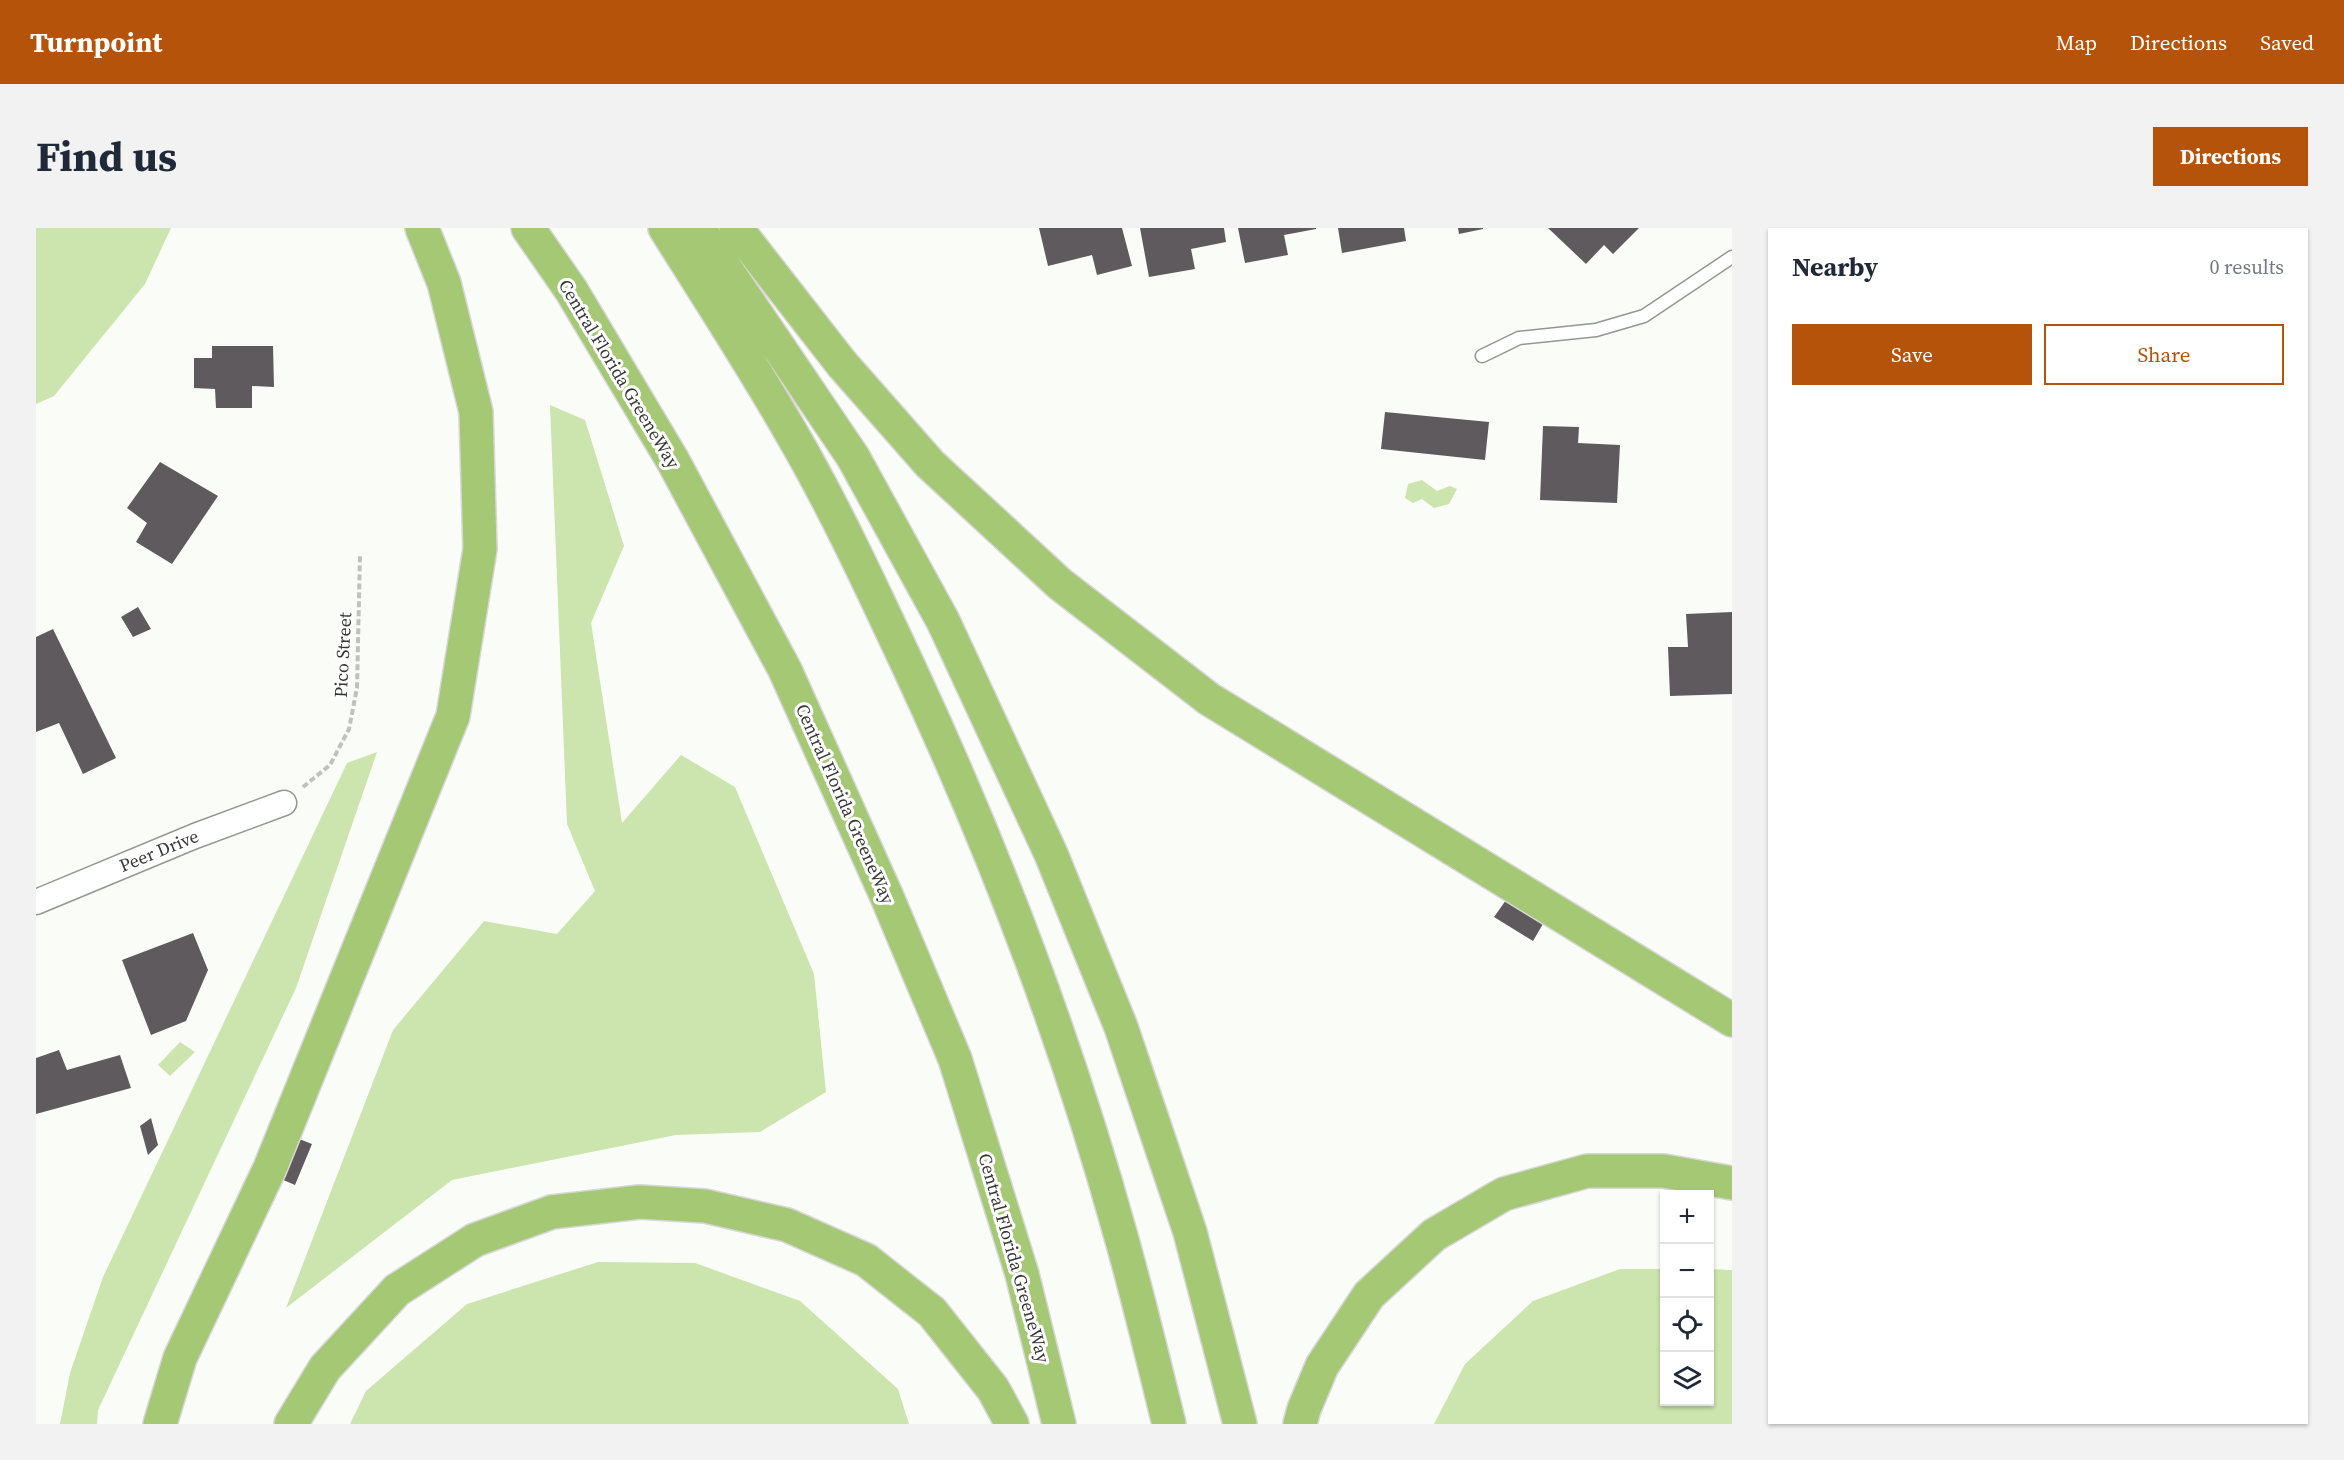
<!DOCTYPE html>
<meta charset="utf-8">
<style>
:root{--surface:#fff;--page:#f2f2f3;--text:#1f2937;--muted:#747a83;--line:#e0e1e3;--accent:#b45309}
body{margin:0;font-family:"Source Serif 4",serif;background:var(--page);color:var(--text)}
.controls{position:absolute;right:18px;bottom:18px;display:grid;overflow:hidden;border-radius:0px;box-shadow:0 2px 4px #0004}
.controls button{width:54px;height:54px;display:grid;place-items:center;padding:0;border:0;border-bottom:2px solid var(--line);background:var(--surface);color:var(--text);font:30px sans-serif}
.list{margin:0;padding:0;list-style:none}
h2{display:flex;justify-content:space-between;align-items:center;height:78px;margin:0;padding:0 24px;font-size:26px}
h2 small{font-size:20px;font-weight:400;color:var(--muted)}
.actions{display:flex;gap:12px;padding:18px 24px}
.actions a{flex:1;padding:14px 0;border:2px solid var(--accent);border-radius:0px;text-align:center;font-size:21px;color:var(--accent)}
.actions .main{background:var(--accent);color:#fff}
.icon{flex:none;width:33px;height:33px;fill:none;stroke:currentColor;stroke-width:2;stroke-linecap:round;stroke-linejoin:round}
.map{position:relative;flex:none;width:1696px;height:1196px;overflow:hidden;border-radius:0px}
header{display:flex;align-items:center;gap:36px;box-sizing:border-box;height:84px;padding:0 30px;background:var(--accent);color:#fff}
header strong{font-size:28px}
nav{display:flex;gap:33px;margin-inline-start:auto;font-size:21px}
.intro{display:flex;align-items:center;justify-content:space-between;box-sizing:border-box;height:144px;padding:0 36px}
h1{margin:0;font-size:42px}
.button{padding:15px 27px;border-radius:0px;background:var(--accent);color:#fff;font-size:21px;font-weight:700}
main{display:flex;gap:36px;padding:0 36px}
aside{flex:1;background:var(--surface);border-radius:0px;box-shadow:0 2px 4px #0004}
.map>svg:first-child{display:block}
.water{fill:#cce4ad}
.building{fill:#5f5a5e}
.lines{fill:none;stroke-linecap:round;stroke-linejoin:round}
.lane-casing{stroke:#949791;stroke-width:15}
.street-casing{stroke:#949791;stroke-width:27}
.highway-casing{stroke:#d7d7d7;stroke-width:36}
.path{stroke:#bfc1bc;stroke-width:4;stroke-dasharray:6 3;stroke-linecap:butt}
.lane{stroke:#fff;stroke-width:12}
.street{stroke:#fff;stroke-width:24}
.highway{stroke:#a5c875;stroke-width:33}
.labels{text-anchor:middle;stroke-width:6;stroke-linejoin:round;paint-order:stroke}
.street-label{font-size:18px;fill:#363835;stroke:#fff}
</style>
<header>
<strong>Turnpoint</strong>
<nav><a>Map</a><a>Directions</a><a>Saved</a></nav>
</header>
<div class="intro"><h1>Find us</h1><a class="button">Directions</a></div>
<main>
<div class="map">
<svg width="1696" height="1196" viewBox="0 0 1696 1196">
<rect width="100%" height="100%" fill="#fafdf7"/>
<path class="water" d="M 0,0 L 135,0 L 109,56 L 18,168 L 0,176 Z
M 514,177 L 549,192 L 588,318 L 555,395 L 586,595 L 645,527 L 699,559 L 778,746 L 790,864 L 724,904 L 640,907 L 416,952 L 250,1080 L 357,802 L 448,693 L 521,706 L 559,663 L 531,596 Z
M 1386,252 L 1401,263 L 1414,258 L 1421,261 L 1413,276 L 1398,280 L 1386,271 L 1377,275 L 1369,270 L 1372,256 Z
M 341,524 L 260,760 L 62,1182 L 61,1196 L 24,1196 L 34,1145 L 67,1049 L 311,535 Z
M 144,814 L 159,824 L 134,848 L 122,837 Z
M 562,1034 L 659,1035 L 764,1073 L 862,1161 L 873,1196 L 314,1196 L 330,1163 L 431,1076 Z
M 1584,1041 L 1628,1041 L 1628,1174 L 1674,1174 L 1674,1041 L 1696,1042 L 1696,1196 L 1398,1196 L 1429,1136 L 1497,1073 Z"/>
<path class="building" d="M 1003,0 L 1086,0 L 1096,38 L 1061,47 L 1056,27 L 1012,38 Z
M 1104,0 L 1188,0 L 1190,14 L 1155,21 L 1159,41 L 1113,49 Z
M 1202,0 L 1280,0 L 1280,1 L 1248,7 L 1252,27 L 1209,35 Z
M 1302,0 L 1368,0 L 1370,13 L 1306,25 Z
M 1422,0 L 1447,0 L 1447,1 L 1423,6 Z
M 1512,0 L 1603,0 L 1577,26 L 1568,17 L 1550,36 Z
M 176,118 L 237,118 L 238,159 L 216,158 L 216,180 L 180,180 L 179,161 L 158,160 L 158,130 L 176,130 Z
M 1349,184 L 1453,194 L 1449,232 L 1345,221 Z
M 1507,198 L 1543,199 L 1542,215 L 1584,217 L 1581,275 L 1504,272 Z
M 124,234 L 182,268 L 136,336 L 100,314 L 111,295 L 91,280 Z
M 102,379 L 115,401 L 97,409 L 85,389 Z
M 1696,384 L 1696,466 L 1634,468 L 1632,419 L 1652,419 L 1650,386 Z
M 17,401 L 80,530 L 47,546 L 23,495 L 0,504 L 0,409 Z
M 1475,665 L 1511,689 L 1497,713 L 1458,689 Z
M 157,705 L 172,742 L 150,793 L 115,807 L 86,732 Z
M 23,822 L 31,842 L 84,827 L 95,860 L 0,886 L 0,830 Z
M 115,890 L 122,917 L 112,927 L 104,898 Z
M 248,905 L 276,916 L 259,957 L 231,945 Z"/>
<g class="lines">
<defs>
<path id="lane" d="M 1446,128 L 1483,110 L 1560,102 L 1608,88 L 1696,29"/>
<path id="street" d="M 0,674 L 159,608 L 248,575"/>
<path id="highway" d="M 492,0 L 535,62 L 637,233 L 749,442 L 851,669 L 919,831 L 986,1046 L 1023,1196
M 629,0 C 671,67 714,133 753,201 C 797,276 834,356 871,435 C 957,619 1030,810 1084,1005 C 1102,1068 1117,1132 1133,1196
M 662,0 L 817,229 L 907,393 L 1015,626 L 1085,799 L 1154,1004 L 1204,1196
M 700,0 L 806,136 L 894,236 L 1024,356 L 1173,471 L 1696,792
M 124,1196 L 144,1130 L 234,940 L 417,488 L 444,321 L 440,184 L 408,55 L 386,0
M 255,1196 L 289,1140 L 361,1062 L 439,1012 L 516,984 L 604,974 L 669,978 L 751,997 L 830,1032 L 896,1084 L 957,1161 L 976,1196
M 1264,1196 L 1268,1181 L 1286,1138 L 1333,1067 L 1398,1007 L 1468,966 L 1551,943 L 1628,943 L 1696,955"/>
</defs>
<use href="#lane" class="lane-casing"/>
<use href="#street" class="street-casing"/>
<use href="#highway" class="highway-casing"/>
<path class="path" d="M 267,559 L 294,537 L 313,501 L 321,460 L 324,326"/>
<use href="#lane" class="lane"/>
<use href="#street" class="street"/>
<use href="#highway" class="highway"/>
</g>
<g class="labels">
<g class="street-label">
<text transform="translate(583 146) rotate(59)" y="6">Central Florida GreeneWay</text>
<text transform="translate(307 427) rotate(-87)" y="6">Pico Street</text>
<text transform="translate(809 576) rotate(66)" y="6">Central Florida GreeneWay</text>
<text transform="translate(123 623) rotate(-22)" y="6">Peer Drive</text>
<text transform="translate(978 1030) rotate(74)" y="6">Central Florida GreeneWay</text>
</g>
</g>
</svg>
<div class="controls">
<button>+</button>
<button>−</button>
<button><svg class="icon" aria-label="locate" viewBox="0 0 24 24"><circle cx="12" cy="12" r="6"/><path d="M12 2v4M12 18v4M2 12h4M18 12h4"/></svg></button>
<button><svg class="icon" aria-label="layers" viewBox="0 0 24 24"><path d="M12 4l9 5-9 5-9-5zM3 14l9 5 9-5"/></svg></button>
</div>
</div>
<aside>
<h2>Nearby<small>0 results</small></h2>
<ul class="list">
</ul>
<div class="actions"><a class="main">Save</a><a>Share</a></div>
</aside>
</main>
